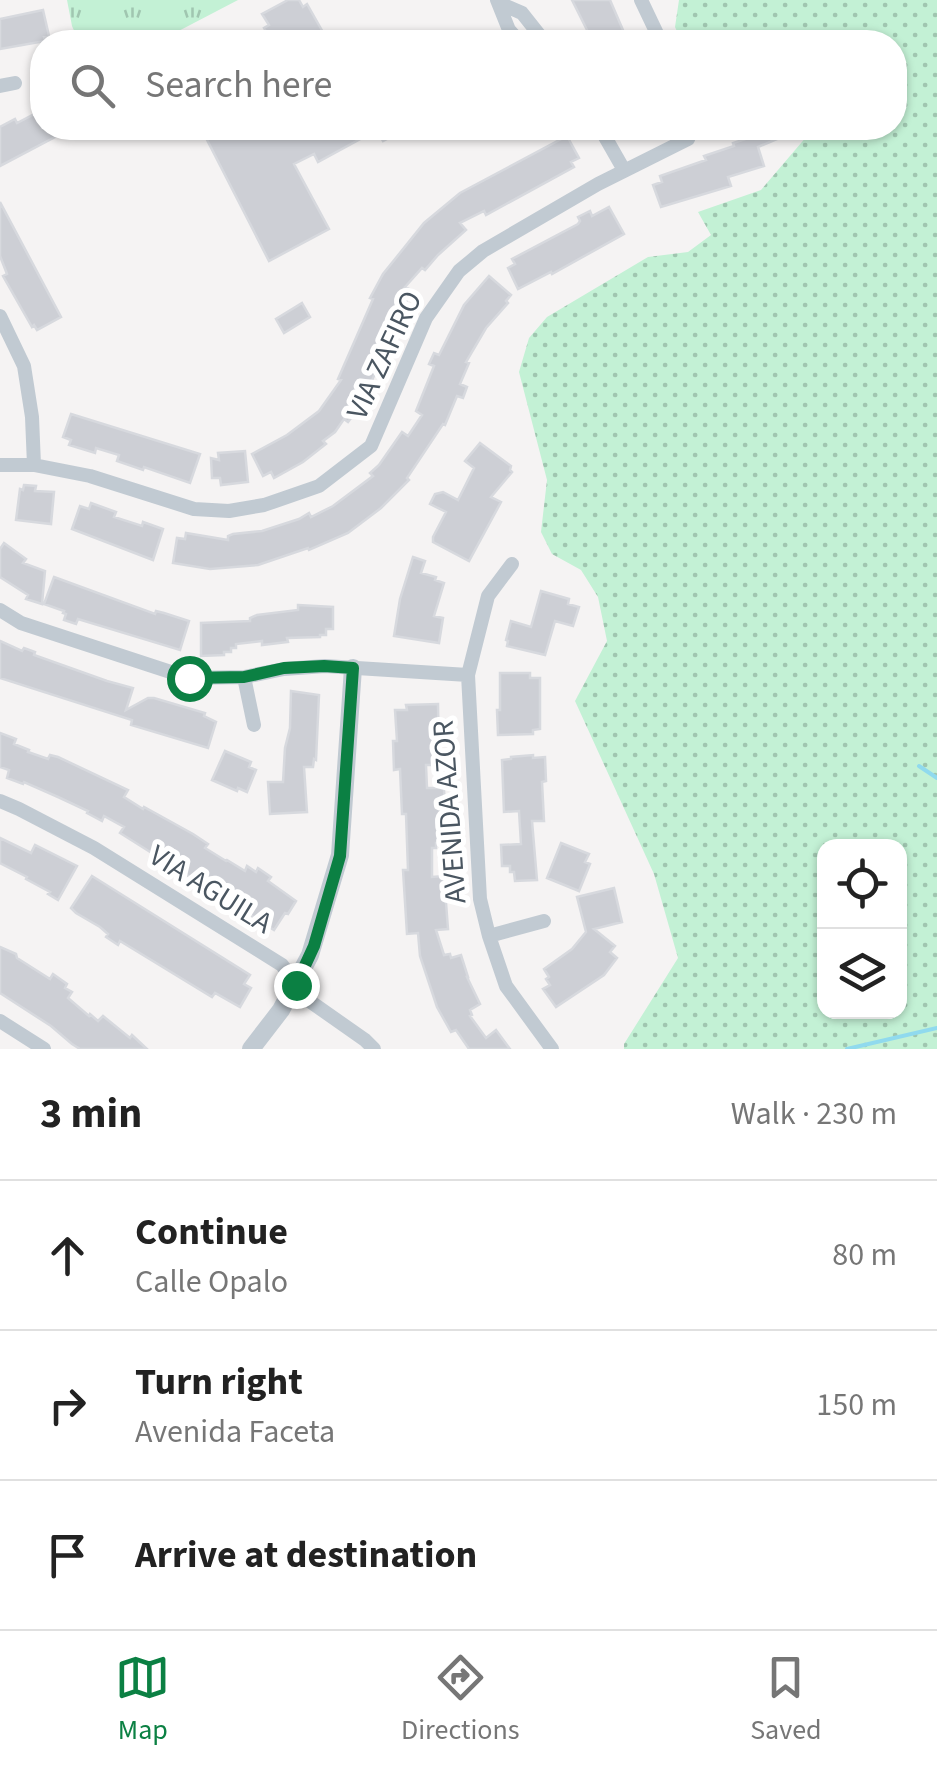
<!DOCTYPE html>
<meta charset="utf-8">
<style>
:root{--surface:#fff;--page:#f6f6f6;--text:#222;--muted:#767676;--line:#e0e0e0;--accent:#0b8043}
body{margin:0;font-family:"Source Sans 3",sans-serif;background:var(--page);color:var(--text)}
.controls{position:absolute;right:30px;bottom:30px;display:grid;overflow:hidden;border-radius:20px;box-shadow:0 2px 8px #0004}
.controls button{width:90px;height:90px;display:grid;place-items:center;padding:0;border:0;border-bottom:2px solid var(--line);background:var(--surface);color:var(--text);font:50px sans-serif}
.stop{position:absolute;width:30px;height:30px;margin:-22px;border:8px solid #0b8043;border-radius:50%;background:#fff}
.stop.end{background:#0b8043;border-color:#fff;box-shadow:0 2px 10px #0008}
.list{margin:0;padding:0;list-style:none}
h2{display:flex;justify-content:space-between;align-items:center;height:130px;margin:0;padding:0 40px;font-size:42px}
h2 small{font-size:32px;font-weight:400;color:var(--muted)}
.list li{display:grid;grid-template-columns:65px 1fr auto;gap:30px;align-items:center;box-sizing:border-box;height:150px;padding:0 40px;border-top:2px solid var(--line)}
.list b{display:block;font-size:38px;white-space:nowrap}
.list p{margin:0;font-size:32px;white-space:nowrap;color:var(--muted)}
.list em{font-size:32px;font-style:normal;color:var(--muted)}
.icon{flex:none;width:55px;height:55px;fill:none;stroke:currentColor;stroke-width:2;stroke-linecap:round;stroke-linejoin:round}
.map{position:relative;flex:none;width:937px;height:1049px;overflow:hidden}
.search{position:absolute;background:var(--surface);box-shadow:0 2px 8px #0004;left:30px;right:30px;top:30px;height:110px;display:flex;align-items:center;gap:25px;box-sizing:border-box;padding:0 35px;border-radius:40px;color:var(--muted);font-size:38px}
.sheet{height:580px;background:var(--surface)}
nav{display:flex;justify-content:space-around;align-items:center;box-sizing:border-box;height:140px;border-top:2px solid var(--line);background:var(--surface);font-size:28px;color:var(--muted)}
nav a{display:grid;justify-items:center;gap:5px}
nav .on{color:var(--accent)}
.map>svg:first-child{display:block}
.grass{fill:url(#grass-dots);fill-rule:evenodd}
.park{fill:url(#park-tufts)}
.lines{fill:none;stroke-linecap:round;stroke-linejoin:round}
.stream{stroke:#90daee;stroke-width:4}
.building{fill:#cdcfd5;stroke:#d7d9de;stroke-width:2.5}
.minor{stroke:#c1cad2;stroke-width:14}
.tertiary{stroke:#c1cad2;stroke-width:18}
.route{stroke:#0b8043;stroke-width:12}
.labels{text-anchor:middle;stroke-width:10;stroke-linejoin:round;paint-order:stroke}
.street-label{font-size:30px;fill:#4a5661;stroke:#fff}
</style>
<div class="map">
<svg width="937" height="1049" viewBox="0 0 937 1049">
<defs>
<pattern id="grass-dots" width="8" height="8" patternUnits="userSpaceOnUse" patternTransform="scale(2.5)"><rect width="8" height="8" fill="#c3f1d5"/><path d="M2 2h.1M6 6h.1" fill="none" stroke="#a0c6b0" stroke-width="1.8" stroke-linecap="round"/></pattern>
<pattern id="park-tufts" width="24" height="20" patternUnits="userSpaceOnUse" patternTransform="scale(2.5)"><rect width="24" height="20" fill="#c3f1d5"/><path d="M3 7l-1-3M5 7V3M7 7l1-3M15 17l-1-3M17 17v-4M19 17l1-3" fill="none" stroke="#a0c6b0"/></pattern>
</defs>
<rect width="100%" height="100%" fill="#f5f3f3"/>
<path class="grass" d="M 679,0 L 937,0 L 937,1049 L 624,1049 L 624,1044 L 678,958 L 654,874 L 575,701 L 607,641 L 598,597 L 581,570 L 552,554 L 541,532 L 547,480 L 519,372 L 529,338 L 547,317 L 648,257 L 688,252 L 711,235 L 698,212 L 761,190 L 807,136 L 804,128 L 894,128 L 894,42 L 682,42 L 675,27 ZM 824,846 L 900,846 L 900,1012 L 824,1012 Z"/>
<path class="park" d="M 67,0 L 238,0 L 169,36 L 165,42 L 79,42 L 72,26 Z"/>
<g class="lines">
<path class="stream" d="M 919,766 L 937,778
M 847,1049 L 937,1028"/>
</g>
<path class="building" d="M 288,0 L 299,0 L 303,7 L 307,4 L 324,34 L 321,36 L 325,42 L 272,42 L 264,28 L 269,25 L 262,14 Z
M 572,0 L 610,0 L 626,37 L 622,40 L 623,42 L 593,42 Z
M 43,10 L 49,36 L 44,37 L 45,41 L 0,49 L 0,19 Z
M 42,110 L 42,128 L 53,128 L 57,136 L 0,166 L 0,127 L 15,119 L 17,123 Z
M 211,128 L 408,128 L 383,141 L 377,130 L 318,162 L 314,154 L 294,164 L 329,229 L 269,261 L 203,132 Z
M 758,128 L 803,128 L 758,147 L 764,166 L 728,177 L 731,186 L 661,207 L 653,185 L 662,182 L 660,176 L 706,160 L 704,156 L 734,146 L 733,143 L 761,134 Z
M 567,136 L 579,158 L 571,162 L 574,167 L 486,215 L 484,211 L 460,223 L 466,230 L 438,255 L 425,270 L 422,268 L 405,287 L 411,290 L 409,296 L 398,318 L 363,402 L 348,422 L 344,419 L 335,432 L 323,441 L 326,444 L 303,462 L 274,478 L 271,472 L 263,476 L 252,454 L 287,435 L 319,411 L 341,380 L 338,379 L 373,299 L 370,298 L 383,274 L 424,223 L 460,193 Z
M 0,202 L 61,317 L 37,330 L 34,325 L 32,327 L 3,276 L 7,274 L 0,256 Z
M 609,207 L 624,234 L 552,274 L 551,272 L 518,289 L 508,268 L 515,264 L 512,259 L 578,224 L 580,221 L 578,217 L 590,211 L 592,216 Z
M 489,276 L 511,295 L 506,301 L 508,303 L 486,328 L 466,362 L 469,363 L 460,384 L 467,387 L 463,398 L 457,396 L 445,425 L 443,424 L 407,478 L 409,480 L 381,508 L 348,533 L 309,550 L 308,548 L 258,565 L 210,569 L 173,563 L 177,538 L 185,539 L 186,533 L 228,540 L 228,536 L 233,534 L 262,531 L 299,519 L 309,513 L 311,517 L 333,506 L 373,476 L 370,473 L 379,465 L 402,432 L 408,436 L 422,415 L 416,411 L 434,366 L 429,364 L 434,353 L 439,355 L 464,305 Z
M 302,303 L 310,317 L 284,333 L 276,319 Z
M 71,414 L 200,454 L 190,483 L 144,467 L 143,470 L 117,461 L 119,455 L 96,448 L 95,453 L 69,445 L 71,440 L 63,437 Z
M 480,443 L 511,466 L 510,470 L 512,472 L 491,497 L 501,502 L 469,561 L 433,542 L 433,537 L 446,512 L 430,504 L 435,494 L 443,492 L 458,500 L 474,468 L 465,461 Z
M 245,451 L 248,482 L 221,485 L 220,478 L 212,478 L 211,458 L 219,460 L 218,453 Z
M 24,485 L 36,486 L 35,491 L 54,492 L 51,524 L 16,520 L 20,489 L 23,490 Z
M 91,503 L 116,512 L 114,517 L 142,526 L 143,522 L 163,529 L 153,560 L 72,529 L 80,506 L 89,509 Z
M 4,543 L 26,559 L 23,563 L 45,571 L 42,604 L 26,599 L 28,595 L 0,577 L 0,549 Z
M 413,557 L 425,561 L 421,573 L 436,577 L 435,580 L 444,583 L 434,616 L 443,618 L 439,643 L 394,636 L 400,599 Z
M 54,577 L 155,614 L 156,611 L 164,613 L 189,621 L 180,650 L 78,619 L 76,624 L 64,620 L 66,614 L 63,613 L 64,611 L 44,604 Z
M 541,591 L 569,599 L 568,604 L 579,607 L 573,626 L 555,621 L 545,655 L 507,646 L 508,641 L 506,640 L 511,621 L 531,627 Z
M 298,605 L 333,607 L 333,629 L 326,629 L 326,635 L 320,635 L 320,637 L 287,638 L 288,642 L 262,645 L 262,641 L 236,644 L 236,648 L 231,648 L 231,652 L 224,652 L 224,655 L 201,656 L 201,623 L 250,621 L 250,618 L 257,615 L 298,610 Z
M 0,641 L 22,651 L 24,648 L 35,652 L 34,655 L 107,681 L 133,688 L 126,710 L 148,698 L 154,698 L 205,713 L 204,716 L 216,722 L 208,748 L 131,725 L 132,720 L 0,678 Z
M 500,673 L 530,673 L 530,678 L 540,678 L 540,729 L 533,730 L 533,734 L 498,735 L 497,710 L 500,710 Z
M 291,691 L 319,695 L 316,760 L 314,759 L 313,767 L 304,767 L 307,812 L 270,814 L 268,782 L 283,782 L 285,748 L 290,728 Z
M 438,704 L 439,761 L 434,761 L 434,765 L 426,765 L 427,788 L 444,788 L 446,843 L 436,843 L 436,848 L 432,848 L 432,877 L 444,876 L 448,929 L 436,930 L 444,955 L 450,954 L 451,958 L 461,955 L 468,977 L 467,977 L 480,1004 L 470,1010 L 472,1015 L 470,1016 L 486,1038 L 496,1030 L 510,1049 L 469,1049 L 456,1030 L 451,1032 L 437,1007 L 420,956 L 418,933 L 407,934 L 403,870 L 408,870 L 406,814 L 402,814 L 400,769 L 394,770 L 393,741 L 397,741 L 395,710 L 407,710 L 406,705 Z
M 0,733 L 16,739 L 14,744 L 29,750 L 28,752 L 48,759 L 50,755 L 58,757 L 128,790 L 124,797 L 143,809 L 144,807 L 193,834 L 208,844 L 205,848 L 226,861 L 227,860 L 245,871 L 247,866 L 256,872 L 258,868 L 271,877 L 268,881 L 296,901 L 288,914 L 285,913 L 274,930 L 120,833 L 124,827 L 104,816 L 102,821 L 87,813 L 88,811 L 58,797 L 24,782 L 23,784 L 7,778 L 9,770 L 0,767 Z
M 225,751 L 251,762 L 249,767 L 256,770 L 247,792 L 238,788 L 237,791 L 212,780 Z
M 533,755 L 533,758 L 545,757 L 546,781 L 542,782 L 544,821 L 532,821 L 537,880 L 515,881 L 514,872 L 510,872 L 510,866 L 502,866 L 501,845 L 521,844 L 519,811 L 504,812 L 502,760 L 511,759 L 511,757 Z
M 0,838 L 31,853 L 35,845 L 77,866 L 58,900 L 48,894 L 50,892 L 26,879 L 27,877 L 0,863 Z
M 561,843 L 589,854 L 585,862 L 590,864 L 579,891 L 547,878 Z
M 92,876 L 250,975 L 244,984 L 251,988 L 240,1007 L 215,993 L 212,997 L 120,941 L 118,945 L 106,937 L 108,934 L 100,927 L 76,913 L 71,908 Z
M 614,888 L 622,922 L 594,929 L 615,946 L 610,952 L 617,958 L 604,975 L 556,1007 L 543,989 L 550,985 L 546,979 L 549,977 L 544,969 L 572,949 L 586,932 L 577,897 Z
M 0,947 L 16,954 L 17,958 L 50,979 L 53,974 L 67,984 L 65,988 L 72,992 L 68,998 L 89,1016 L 90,1014 L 98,1021 L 103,1016 L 130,1038 L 132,1035 L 147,1049 L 80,1049 L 72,1044 L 51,1026 L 0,993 Z"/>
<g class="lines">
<path class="minor" d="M 497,0 L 509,30 L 520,42
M 641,0 L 661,42
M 499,3 L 522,13 L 545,42
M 0,86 L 15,83
M 600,128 L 624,170
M 0,316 L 24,366 L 32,417 L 34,465
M 0,465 L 34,465 L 90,476 L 194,509 L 229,511 L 264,505 L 319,486 L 371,446 L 426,318 L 459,271 L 483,251 L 598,184 L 688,139 L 692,128
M 512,564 L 488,596 L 468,675 L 480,899 L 489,936 L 506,986 L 552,1049
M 0,610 L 21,623 L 189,678 L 244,677 L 284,669 L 325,666 L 468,675
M 244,677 L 254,725
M 0,801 L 19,809 L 94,848 L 282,965 L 308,1000 L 365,1040 L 374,1049
M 489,936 L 544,921
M 0,1021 L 44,1049"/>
<path class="tertiary" d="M 251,1049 L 281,1010 L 310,955 L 340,855 L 353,668"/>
</g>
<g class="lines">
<path class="route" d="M 189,678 L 244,677 L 284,668 L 324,666 L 353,668 L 340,856 L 314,946 L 296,985"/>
</g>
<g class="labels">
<g class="street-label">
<text transform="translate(384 355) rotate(-65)" y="10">VIA ZAFIRO</text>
<text transform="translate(449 812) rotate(-94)" y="10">AVENIDA AZOR</text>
<text transform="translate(211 889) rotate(32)" y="10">VIA AGUILA</text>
</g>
</g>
</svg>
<div class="controls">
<button><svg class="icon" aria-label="locate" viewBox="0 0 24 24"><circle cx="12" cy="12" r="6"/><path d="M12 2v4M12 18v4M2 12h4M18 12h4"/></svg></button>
<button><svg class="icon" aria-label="layers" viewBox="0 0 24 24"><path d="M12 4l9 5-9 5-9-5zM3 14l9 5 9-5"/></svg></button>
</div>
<div class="stop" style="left:189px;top:678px"></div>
<div class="stop end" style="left:296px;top:985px"></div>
<div class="search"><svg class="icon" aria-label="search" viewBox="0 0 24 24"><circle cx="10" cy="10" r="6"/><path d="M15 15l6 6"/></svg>Search here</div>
</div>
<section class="sheet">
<h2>3 min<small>Walk · 230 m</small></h2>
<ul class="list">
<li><svg class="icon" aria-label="ahead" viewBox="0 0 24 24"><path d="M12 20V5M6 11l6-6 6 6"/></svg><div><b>Continue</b><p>Calle Opalo</p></div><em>80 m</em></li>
<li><svg class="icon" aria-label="right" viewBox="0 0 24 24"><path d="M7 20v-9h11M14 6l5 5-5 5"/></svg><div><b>Turn right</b><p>Avenida Faceta</p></div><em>150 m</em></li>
<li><svg class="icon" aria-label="arrive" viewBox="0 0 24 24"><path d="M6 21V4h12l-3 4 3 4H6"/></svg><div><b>Arrive at destination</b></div></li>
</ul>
</section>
<nav>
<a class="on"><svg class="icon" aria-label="map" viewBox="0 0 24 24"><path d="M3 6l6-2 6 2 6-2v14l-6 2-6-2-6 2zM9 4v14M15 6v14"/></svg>Map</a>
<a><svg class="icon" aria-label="directions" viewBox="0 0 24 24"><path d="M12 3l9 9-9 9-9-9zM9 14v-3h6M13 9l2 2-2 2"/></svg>Directions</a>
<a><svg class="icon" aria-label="saved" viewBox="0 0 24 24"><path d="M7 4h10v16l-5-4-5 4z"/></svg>Saved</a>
</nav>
